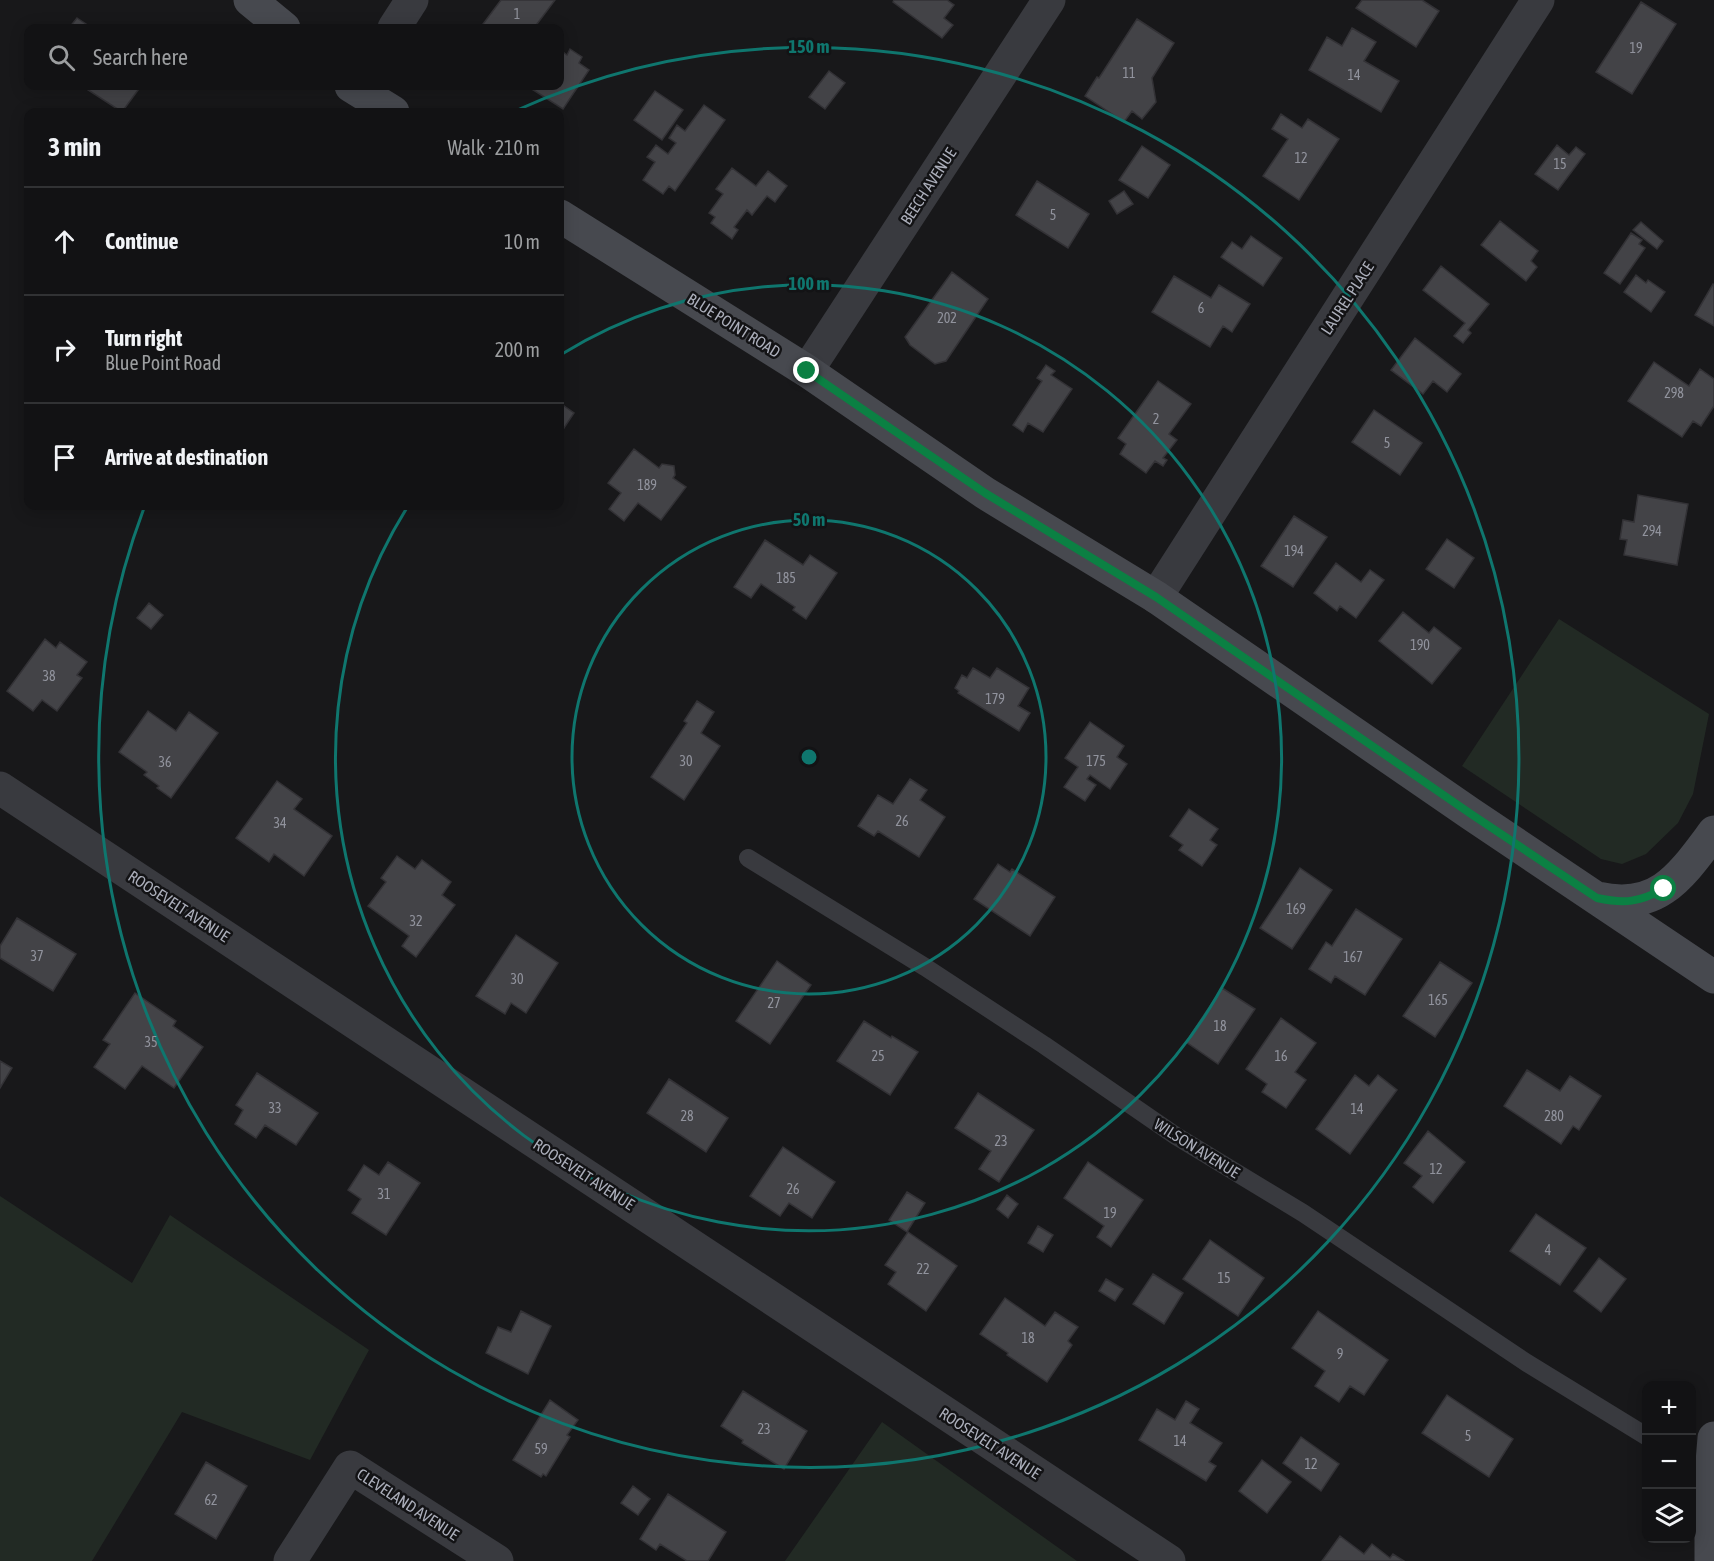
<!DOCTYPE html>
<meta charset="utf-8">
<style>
:root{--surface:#121214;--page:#1f2022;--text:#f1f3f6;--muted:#9c9ea0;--line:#313234}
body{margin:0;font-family:"Asap Condensed",sans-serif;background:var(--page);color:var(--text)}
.controls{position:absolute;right:18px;bottom:18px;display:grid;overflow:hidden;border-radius:12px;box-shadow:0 3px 15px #0003}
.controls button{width:54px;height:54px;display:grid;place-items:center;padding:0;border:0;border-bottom:2px solid var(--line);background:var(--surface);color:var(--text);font:30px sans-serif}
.stop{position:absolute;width:18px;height:18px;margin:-14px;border:4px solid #0b8043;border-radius:50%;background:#fff}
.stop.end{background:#0b8043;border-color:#fff;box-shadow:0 2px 6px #0008}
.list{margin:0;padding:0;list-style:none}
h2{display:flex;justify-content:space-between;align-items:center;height:78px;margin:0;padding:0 24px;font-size:26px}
h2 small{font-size:20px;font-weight:400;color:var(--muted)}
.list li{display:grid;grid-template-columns:39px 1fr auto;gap:18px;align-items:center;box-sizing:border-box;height:108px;padding:0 24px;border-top:2px solid var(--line)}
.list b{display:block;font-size:22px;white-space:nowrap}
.list p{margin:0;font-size:20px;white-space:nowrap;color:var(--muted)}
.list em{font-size:20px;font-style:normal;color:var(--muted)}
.icon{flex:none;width:33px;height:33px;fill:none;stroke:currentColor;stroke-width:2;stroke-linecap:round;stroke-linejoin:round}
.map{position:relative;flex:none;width:1714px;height:1561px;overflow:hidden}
.search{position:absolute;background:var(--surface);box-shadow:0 3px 15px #0003;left:24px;top:24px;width:540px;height:66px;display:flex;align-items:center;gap:15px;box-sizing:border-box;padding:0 21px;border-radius:12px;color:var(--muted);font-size:22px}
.panel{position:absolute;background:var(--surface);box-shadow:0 3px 15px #0003;left:24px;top:108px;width:540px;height:402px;border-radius:12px}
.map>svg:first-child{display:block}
.green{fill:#222a24}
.building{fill:#434347;stroke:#333236;stroke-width:1.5}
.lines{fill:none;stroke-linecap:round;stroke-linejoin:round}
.lane{stroke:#393a3f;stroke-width:18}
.street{stroke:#393a3f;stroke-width:33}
.secondary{stroke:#47494f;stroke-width:33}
.route{stroke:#0b8043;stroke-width:8}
.ring{fill:none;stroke:#0f766e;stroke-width:3}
.labels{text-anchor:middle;stroke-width:5;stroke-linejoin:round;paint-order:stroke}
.number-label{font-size:14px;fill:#91939d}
.street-label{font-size:16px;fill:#abaeba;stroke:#131315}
.centre{fill:#0f766e;stroke:#131315;stroke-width:3}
.ring-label{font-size:18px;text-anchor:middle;font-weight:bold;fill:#0f766e;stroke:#131315;stroke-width:5;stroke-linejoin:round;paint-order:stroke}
</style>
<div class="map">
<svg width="1714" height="1561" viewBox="0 0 1714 1561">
<rect width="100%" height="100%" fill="#18181a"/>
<path class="green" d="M 1559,619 L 1709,714 L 1693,794 L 1678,823 L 1646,854 L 1622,864 L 1601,859 L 1462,766 Z
M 0,1196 L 132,1283 L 170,1215 L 369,1350 L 310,1460 L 182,1412 L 92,1561 L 0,1561 Z
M 882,1422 L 1077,1561 L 785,1561 Z"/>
<path class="building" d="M 501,0 L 555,0 L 534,28 L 480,28 Z
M 894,0 L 947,0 L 954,5 L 944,18 L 953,25 L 942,38 L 893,2 Z
M 1362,0 L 1422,0 L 1439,11 L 1416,47 L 1356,8 Z
M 1641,2 L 1676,24 L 1632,94 L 1596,72 Z
M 77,18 L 92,28 L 69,28 Z
M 1137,19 L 1174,43 L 1152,78 L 1156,102 L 1142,119 L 1132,111 L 1124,122 L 1085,96 L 1097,77 L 1099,78 Z
M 1352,28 L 1376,42 L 1364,61 L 1399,81 L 1381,112 L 1309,70 L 1327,37 L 1342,46 Z
M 570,49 L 582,57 L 579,63 L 589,70 L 563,109 L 527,86 L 560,86 L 560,50 L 567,55 Z
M 829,71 L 845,83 L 825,109 L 809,97 Z
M 82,86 L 141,86 L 122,112 Z
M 655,91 L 683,110 L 662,140 L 634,120 Z
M 704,105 L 725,120 L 675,191 L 669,186 L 663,194 L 643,180 L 655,162 L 647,157 L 656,145 L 668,154 L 676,143 L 669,138 L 677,125 L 685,131 Z
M 1281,114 L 1302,128 L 1308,119 L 1339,139 L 1299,200 L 1263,176 L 1288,139 L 1272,129 Z
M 1557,145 L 1569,155 L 1576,147 L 1585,154 L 1558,190 L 1535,174 Z
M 1142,146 L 1170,165 L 1148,198 L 1119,180 Z
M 732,168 L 756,186 L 768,171 L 787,186 L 775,202 L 767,196 L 752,215 L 747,210 L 734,227 L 738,230 L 732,239 L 711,223 L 715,217 L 709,213 L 723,194 L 716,189 Z
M 1037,181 L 1089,214 L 1068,248 L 1016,215 Z
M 1124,191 L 1133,204 L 1117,214 L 1109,201 Z
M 1500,221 L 1538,251 L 1531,261 L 1537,267 L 1526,281 L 1481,245 Z
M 1641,222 L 1663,241 L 1657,249 L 1633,230 Z
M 1631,233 L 1642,240 L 1639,244 L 1645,248 L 1620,284 L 1604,273 Z
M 1251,236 L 1282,258 L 1263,286 L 1221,257 L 1232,242 L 1242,249 Z
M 1441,266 L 1489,304 L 1468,330 L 1471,333 L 1463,343 L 1454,336 L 1465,323 L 1423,290 Z
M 952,272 L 988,299 L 946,361 L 935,364 L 910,345 L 905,337 Z
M 1636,275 L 1646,283 L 1648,280 L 1665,292 L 1651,312 L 1624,292 Z
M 1174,276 L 1211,298 L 1219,285 L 1250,304 L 1232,332 L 1223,326 L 1210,347 L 1152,312 Z
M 1713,284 L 1714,285 L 1714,326 L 1695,315 Z
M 1415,338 L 1461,374 L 1447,392 L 1433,381 L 1423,394 L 1391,370 Z
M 1654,362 L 1689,386 L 1700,369 L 1714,379 L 1714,406 L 1701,426 L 1693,421 L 1682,437 L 1628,401 Z
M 1046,365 L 1055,371 L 1051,375 L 1072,389 L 1043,432 L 1028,423 L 1023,432 L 1013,425 L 1042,381 L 1037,378 Z
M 1158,381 L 1191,404 L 1169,434 L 1177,440 L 1163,458 L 1167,460 L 1163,466 L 1155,461 L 1146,473 L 1120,454 L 1126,444 L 1118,438 Z
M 560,403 L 574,413 L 560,434 Z
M 1374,410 L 1422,443 L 1400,475 L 1352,442 Z
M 634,449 L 659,468 L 662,464 L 674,466 L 675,475 L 673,478 L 686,487 L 661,520 L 638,503 L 624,521 L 609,509 L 621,493 L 608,483 Z
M 1638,495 L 1688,504 L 1677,565 L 1624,555 L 1627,540 L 1620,539 L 1623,520 L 1634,522 Z
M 1294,516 L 1327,537 L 1293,587 L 1261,566 Z
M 1447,539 L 1474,558 L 1454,588 L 1426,569 Z
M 765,540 L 803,565 L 810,555 L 837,573 L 806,619 L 793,610 L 795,607 L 761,584 L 751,598 L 734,587 Z
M 1336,563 L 1361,582 L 1370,570 L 1384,580 L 1356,618 L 1340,606 L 1337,611 L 1314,593 Z
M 149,603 L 163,615 L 151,629 L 137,618 Z
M 1403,612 L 1429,633 L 1434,627 L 1461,648 L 1432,684 L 1379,641 Z
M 45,639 L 56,648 L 60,642 L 87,662 L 77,675 L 82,678 L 57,711 L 42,700 L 33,711 L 7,691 Z
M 973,668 L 990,678 L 997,668 L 1029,688 L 1018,706 L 1030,713 L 1019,731 L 958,693 L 959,691 L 955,688 L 962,675 L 967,678 Z
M 697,701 L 714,712 L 701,733 L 720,746 L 684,800 L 651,777 L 687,723 L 684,721 Z
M 148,711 L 176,731 L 189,712 L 218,733 L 171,798 L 157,788 L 159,786 L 144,775 L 147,772 L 119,752 Z
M 1090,722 L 1124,746 L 1117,757 L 1127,764 L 1110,789 L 1090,775 L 1087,779 L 1096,785 L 1085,801 L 1064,787 L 1078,767 L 1065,758 Z
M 910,779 L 927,790 L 920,800 L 945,817 L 919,857 L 878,831 L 874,836 L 858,826 L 878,795 L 893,804 Z
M 277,781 L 302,799 L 294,809 L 332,836 L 304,876 L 274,854 L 269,862 L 236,838 Z
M 1189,809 L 1218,829 L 1210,840 L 1217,845 L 1202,866 L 1179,850 L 1183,845 L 1170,836 Z
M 397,856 L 415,869 L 422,860 L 451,882 L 442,895 L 455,905 L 416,957 L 402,946 L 409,936 L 368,906 L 386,882 L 381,878 Z
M 998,864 L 1010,872 L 1012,869 L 1055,897 L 1030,936 L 974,899 Z
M 1300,868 L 1332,890 L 1292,949 L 1260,928 Z
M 1356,909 L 1402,939 L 1365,995 L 1335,976 L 1331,983 L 1309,969 L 1326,942 L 1332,946 Z
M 17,918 L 76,954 L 53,991 L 0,958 L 0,946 Z
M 516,935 L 558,963 L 526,1013 L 511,1003 L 505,1014 L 476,996 Z
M 777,961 L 811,985 L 770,1044 L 736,1021 Z
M 1440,962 L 1472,983 L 1435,1037 L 1403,1016 Z
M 1222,988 L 1255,1009 L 1218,1064 L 1186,1042 Z
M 135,993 L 176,1021 L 173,1026 L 203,1047 L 174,1088 L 142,1066 L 125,1089 L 94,1067 L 110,1044 L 103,1040 Z
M 1281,1018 L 1316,1043 L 1295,1072 L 1306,1080 L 1286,1108 L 1262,1092 L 1267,1084 L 1246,1069 Z
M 864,1021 L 891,1038 L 892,1036 L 918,1052 L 890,1095 L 837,1061 Z
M 0,1061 L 12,1068 L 0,1088 Z
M 1527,1070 L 1560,1091 L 1570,1076 L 1601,1096 L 1579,1130 L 1573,1126 L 1561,1144 L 1504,1106 Z
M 257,1073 L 318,1113 L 296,1145 L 265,1125 L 256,1138 L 235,1124 L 243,1110 L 236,1105 Z
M 1355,1075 L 1369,1086 L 1378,1075 L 1397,1090 L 1350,1154 L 1316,1129 Z
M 669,1079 L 728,1118 L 706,1152 L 647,1113 Z
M 978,1093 L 1034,1130 L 999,1182 L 979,1169 L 991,1151 L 955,1128 Z
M 1428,1131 L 1465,1162 L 1433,1203 L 1413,1187 L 1422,1176 L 1404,1163 Z
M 783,1147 L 835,1182 L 812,1218 L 789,1203 L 780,1216 L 750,1196 Z
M 388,1162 L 420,1183 L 386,1235 L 352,1213 L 361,1199 L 348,1190 L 364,1165 L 379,1175 Z
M 1088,1162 L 1143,1200 L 1111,1247 L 1097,1237 L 1104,1226 L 1064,1198 Z
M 907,1192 L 925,1203 L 907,1232 L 889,1220 Z
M 1007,1195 L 1018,1204 L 1008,1218 L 997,1209 Z
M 1536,1214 L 1586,1248 L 1560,1285 L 1510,1251 Z
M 1038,1226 L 1053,1235 L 1043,1252 L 1028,1243 Z
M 908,1232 L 957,1266 L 926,1311 L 888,1284 L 896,1272 L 885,1265 Z
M 1210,1240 L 1264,1278 L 1238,1316 L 1183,1279 Z
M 1599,1258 L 1626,1279 L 1601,1312 L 1574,1291 Z
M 1153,1274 L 1183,1293 L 1164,1324 L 1133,1304 Z
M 1106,1279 L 1123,1289 L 1115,1301 L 1099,1291 Z
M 1005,1298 L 1045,1326 L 1055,1312 L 1078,1327 L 1068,1341 L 1072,1345 L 1047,1382 L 1007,1355 L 1008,1353 L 980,1334 Z
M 521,1311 L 551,1326 L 528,1374 L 486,1353 L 498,1327 L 511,1332 Z
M 1318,1311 L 1388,1360 L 1364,1395 L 1350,1386 L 1339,1402 L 1315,1386 L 1325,1371 L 1292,1348 Z
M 743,1391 L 807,1431 L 784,1469 L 742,1443 L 743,1440 L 721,1426 Z
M 1447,1395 L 1513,1439 L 1489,1477 L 1422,1433 Z
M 550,1400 L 578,1420 L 567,1435 L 570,1437 L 546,1476 L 543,1474 L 541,1477 L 513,1460 Z
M 1186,1401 L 1199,1409 L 1190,1423 L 1222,1443 L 1209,1462 L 1216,1466 L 1206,1481 L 1139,1440 L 1157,1409 L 1175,1420 Z
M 1301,1437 L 1339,1464 L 1321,1491 L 1283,1463 Z
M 1262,1460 L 1291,1482 L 1267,1513 L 1239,1491 Z
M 206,1462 L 247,1486 L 216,1539 L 175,1514 Z
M 633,1486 L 650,1499 L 638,1515 L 621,1503 Z
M 668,1494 L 726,1532 L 708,1561 L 687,1561 L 660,1544 L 656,1550 L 640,1539 Z
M 1340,1536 L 1364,1554 L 1372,1544 L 1390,1558 L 1393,1554 L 1404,1561 L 1322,1561 Z"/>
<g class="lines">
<path class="lane" d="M 748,858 L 925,967 L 1044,1045 L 1176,1136 L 1303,1213 L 1527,1363 L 1646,1436"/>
<path class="street" d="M 394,28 L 412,0
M 807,371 L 1049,0
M 1156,597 L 1538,0
M 0,788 L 1169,1561
M 290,1561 L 350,1467 L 497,1561"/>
<path class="secondary" d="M 250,0 L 284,28
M 351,86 L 393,112
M 560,216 L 807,371 L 985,493 L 1156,597 L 1471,814 L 1714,977
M 1598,898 C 1658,912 1681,876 1714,832
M 1711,1561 L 1711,1474 L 1714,1438"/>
</g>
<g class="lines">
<path class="route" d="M 807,371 L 985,493 L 1156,597 L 1471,814 L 1597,898 C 1625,904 1639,902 1664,889"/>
</g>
<g class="ring">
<circle cx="809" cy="757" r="237"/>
<path d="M562 354A473 473 0 1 1 408 506"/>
<path d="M515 111A710 710 0 1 1 144 508"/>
</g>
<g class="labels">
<g class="number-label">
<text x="517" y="19">1</text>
<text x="1636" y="53">19</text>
<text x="1129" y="78">11</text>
<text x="1354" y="80">14</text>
<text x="1301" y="163">12</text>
<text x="1560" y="169">15</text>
<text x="1053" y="220">5</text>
<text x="1201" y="313">6</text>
<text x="947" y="323">202</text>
<text x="1674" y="398">298</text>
<text x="1156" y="424">2</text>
<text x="1387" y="448">5</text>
<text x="647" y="490">189</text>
<text x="1652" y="536">294</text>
<text x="1294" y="556">194</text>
<text x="786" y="583">185</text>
<text x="1420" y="650">190</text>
<text x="49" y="681">38</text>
<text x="995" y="704">179</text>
<text x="686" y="766">30</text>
<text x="1096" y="766">175</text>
<text x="165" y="767">36</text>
<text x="902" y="826">26</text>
<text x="280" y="828">34</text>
<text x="1296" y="914">169</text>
<text x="416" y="926">32</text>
<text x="37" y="961">37</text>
<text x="1353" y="962">167</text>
<text x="517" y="984">30</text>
<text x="1438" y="1005">165</text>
<text x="774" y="1008">27</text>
<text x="1220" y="1031">18</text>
<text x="151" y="1047">35</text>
<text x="878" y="1061">25</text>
<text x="1281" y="1061">16</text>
<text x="275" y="1113">33</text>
<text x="1357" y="1114">14</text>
<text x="687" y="1121">28</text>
<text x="1554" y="1121">280</text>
<text x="1001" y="1146">23</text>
<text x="1436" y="1174">12</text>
<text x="793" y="1194">26</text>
<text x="384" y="1199">31</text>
<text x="1110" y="1218">19</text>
<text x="1548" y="1255">4</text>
<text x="923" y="1274">22</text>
<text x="1224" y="1283">15</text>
<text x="1028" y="1343">18</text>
<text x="1340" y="1359">9</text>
<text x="764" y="1434">23</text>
<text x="1468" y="1441">5</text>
<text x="1180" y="1446">14</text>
<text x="541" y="1454">59</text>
<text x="1311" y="1469">12</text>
<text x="211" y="1505">62</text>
</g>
<g class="street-label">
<text transform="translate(928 186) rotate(-57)" y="6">BEECH AVENUE</text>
<text transform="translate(1347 298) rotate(-57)" y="6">LAUREL PLACE</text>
<text transform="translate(734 325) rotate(32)" y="6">BLUE POINT ROAD</text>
<text transform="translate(179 906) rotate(33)" y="6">ROOSEVELT AVENUE</text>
<text transform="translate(1197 1148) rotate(32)" y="6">WILSON AVENUE</text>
<text transform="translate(584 1174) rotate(33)" y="6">ROOSEVELT AVENUE</text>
<text transform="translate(990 1443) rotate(33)" y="6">ROOSEVELT AVENUE</text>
<text transform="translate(408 1504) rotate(33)" y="6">CLEVELAND AVENUE</text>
</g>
</g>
<circle cx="809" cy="757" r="9" class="centre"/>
<g class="ring-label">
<text x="809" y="53">150 m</text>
<text x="809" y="290">100 m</text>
<text x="809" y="526">50 m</text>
</g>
</svg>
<div class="controls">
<button>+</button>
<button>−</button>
<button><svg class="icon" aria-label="layers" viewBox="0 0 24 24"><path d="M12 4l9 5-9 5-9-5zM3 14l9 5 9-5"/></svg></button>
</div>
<div class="stop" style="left:1664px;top:889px"></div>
<div class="stop end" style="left:807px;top:371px"></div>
<div class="search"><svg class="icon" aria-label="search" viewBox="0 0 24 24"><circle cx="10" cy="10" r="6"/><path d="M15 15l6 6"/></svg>Search here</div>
<section class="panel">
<h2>3 min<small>Walk · 210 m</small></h2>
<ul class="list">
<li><svg class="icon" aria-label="ahead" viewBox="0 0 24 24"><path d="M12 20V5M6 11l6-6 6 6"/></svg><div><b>Continue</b></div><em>10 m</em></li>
<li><svg class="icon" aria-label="right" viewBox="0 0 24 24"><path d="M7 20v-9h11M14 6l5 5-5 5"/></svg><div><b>Turn right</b><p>Blue Point Road</p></div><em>200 m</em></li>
<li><svg class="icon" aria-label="arrive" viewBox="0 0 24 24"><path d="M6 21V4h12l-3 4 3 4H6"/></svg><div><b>Arrive at destination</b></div></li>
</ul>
</section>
</div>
